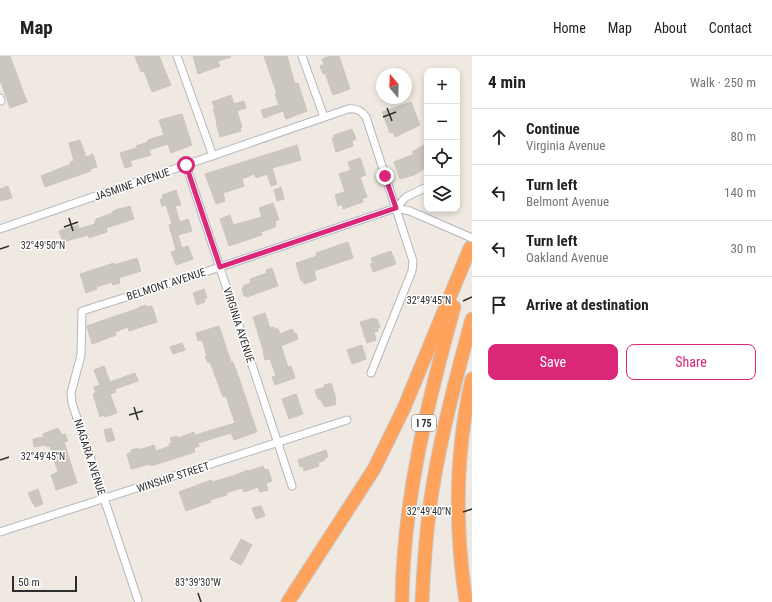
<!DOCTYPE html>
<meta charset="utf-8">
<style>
:root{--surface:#fff;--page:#f2f2f2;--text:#222;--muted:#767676;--line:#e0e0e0;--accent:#db2777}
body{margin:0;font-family:"Roboto Condensed",sans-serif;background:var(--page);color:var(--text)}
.controls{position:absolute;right:12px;top:12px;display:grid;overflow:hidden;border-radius:8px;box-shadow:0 2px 6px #0003}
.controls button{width:36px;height:36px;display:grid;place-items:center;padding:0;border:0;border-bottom:1px solid var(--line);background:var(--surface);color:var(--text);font:20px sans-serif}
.compass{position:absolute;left:376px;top:12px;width:36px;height:36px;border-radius:50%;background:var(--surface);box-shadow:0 2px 6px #0003;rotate:341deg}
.scale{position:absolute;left:12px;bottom:10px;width:65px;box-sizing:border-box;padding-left:4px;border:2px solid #2e2e2e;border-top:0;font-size:11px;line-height:14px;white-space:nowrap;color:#2e2e2e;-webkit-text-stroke:3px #fff;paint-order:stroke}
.stop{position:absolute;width:12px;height:12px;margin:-9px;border:3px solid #db2777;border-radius:50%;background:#fff}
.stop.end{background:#db2777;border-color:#fff;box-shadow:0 1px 4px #0008}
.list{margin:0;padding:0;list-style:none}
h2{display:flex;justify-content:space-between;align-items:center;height:52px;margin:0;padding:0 16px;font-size:17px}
h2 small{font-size:13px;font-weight:400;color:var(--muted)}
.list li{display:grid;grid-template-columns:26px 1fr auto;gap:12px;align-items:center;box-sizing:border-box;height:56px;padding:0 16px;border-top:1px solid var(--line)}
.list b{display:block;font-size:15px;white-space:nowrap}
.list p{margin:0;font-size:13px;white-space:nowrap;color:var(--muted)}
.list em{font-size:13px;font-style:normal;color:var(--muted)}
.actions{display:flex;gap:8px;padding:12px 16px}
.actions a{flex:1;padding:9px 0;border:1px solid var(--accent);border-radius:8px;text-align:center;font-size:14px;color:var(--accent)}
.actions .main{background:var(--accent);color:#fff}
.icon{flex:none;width:22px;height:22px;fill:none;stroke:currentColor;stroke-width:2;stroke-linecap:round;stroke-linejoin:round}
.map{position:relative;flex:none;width:472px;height:546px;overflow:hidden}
header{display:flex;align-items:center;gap:24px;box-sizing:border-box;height:56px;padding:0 20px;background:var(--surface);border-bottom:1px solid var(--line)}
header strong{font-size:19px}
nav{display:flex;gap:22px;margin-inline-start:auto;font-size:14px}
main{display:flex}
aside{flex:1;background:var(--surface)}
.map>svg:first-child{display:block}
.building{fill:#cbc7bf;stroke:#cbc5ba}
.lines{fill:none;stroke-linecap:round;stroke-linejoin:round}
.minor-casing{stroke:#b4b7c1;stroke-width:9}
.motorway-casing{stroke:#c9c9c9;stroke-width:15}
.minor{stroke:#fff;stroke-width:7}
.motorway{stroke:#ffa35c;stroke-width:13}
.route{stroke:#db2777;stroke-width:5}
.ticks{fill:none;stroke:#2e2e2e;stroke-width:1.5}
.labels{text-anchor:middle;stroke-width:3;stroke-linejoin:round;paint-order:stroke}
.shield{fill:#fff;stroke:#6d6d6d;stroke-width:1}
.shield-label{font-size:10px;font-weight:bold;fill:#2e2e2e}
.street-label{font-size:11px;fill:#2e2e2e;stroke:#fff}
.ticks-label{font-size:10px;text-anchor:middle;fill:#2e2e2e;stroke:#fff;stroke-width:3;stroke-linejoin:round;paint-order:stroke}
</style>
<header>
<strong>Map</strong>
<nav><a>Home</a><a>Map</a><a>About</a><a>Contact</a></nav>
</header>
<main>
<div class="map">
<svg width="472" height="546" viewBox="0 0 472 546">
<rect width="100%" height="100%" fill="#efe9e1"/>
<path class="building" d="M 0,0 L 10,0 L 27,46 L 10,52 L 0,24 Z
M 135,0 L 159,0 L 171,29 L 152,36 L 144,15 L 141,16 Z
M 193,0 L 230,0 L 231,1 L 218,5 L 220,10 L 198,18 Z
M 264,0 L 287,0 L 295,28 L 298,27 L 307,55 L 286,63 L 283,55 L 264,62 L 261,54 L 279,49 L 275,38 L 277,38 Z
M 330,0 L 339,0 L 350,33 L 333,39 L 325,17 L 323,18 L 320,10 L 324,8 L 322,3 Z
M 231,39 L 234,48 L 244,45 L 246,52 L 237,55 L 242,71 L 240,72 L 241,75 L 220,81 L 216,67 L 217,66 L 213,53 L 215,52 L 212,46 Z
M 411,46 L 420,69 L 395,81 L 393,76 L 390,77 L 382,56 Z
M 182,58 L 192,89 L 171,97 L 168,88 L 149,94 L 151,99 L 130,105 L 132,110 L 125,112 L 120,97 L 137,92 L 136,90 L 148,86 L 148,84 L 164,79 L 159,64 Z
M 352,73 L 356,83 L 352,85 L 353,90 L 336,96 L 332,82 L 335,81 L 334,79 Z
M 80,84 L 86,101 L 93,98 L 97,111 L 90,113 L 91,115 L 45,131 L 41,120 L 71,108 L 70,106 L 74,105 L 69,87 Z
M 427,87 L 427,111 L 414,119 L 400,123 L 394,106 L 414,98 L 412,96 Z
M 297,89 L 301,104 L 272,112 L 277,128 L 271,130 L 267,118 L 256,122 L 254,118 L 242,123 L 244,130 L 223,137 L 225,145 L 216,148 L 205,118 Z
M 360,102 L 366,119 L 360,121 L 367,141 L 362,143 L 363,146 L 343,153 L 342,148 L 338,150 L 335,139 L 345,136 L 339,118 L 351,114 L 348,106 Z
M 8,130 L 12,142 L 0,145 L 0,133 Z
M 281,131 L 284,143 L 277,145 L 274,134 Z
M 176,134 L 181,149 L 175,150 L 180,166 L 188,163 L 192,175 L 178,179 L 182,192 L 188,190 L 193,203 L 176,209 L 171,196 L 176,194 L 169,169 L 172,168 L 166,149 L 162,150 L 160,143 L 163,143 L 162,139 Z
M 273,147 L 279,164 L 275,165 L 276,169 L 275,171 L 261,176 L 262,179 L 229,190 L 220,163 L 230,159 L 233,169 L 262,161 L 259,152 Z
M 130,150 L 134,163 L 106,172 L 107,176 L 89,182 L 88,179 L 63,186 L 59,175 L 78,169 L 79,173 L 95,168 L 94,166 L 96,165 L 96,163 L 113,157 L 112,156 L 115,154 Z
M 348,186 L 353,202 L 314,215 L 316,224 L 304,228 L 303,224 L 301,225 L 296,207 L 317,200 L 316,197 Z
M 391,195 L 396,208 L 373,216 L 370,208 L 373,207 L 371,202 Z
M 137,202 L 141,215 L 119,222 L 120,227 L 113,229 L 112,226 L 96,231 L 97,233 L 86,237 L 80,218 L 114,207 L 114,209 Z
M 272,212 L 278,230 L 247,241 L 246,240 L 244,240 L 242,232 L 244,231 L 243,230 L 251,227 L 250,223 L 267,217 L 266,214 Z
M 204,233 L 207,242 L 204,243 L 205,246 L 197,249 L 193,237 Z
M 146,249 L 147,251 L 152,250 L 157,266 L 129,275 L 128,271 L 115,276 L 116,279 L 92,288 L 87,270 L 139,252 L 139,251 Z
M 265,257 L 270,272 L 274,271 L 275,273 L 278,273 L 280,278 L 292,273 L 294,277 L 296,277 L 298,283 L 281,290 L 288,311 L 291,310 L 295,322 L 275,329 L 272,321 L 276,320 L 270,303 L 265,304 L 263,297 L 264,297 L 253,261 Z
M 374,262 L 375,263 L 377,263 L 380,271 L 378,272 L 378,275 L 374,276 L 376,284 L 367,287 L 360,266 Z
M 219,270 L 231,306 L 233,306 L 240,325 L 257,376 L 234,384 L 231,377 L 198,387 L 199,390 L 194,392 L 195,396 L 151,410 L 150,408 L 131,413 L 127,398 L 132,396 L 131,394 L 139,392 L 139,394 L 154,389 L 156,395 L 170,390 L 169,388 L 172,387 L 170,382 L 177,380 L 178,382 L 194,376 L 195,379 L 235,367 L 226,340 L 223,341 L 210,306 L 208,307 L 205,300 L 207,300 L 202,284 L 198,285 L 196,277 Z
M 182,287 L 185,294 L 173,298 L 170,291 Z
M 362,289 L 366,303 L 352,308 L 347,294 Z
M 104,310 L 110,326 L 135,317 L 138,325 L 115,333 L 116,336 L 110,338 L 117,357 L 105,361 L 104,359 L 100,361 L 93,338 L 96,336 L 94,331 L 100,329 L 94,314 Z
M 331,327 L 336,343 L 335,344 L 336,348 L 325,351 L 320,343 L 318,343 L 315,334 L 325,331 L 324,329 Z
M 296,338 L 303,358 L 289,363 L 282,343 Z
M 58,372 L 62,379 L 65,378 L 68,385 L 64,386 L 77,427 L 56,434 L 51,419 L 58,416 L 50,390 L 47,391 L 46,389 L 34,391 L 33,383 L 44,381 L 43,378 Z
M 111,372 L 115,384 L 107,386 L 104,374 Z
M 326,394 L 328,401 L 324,403 L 325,404 L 318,407 L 319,410 L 304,415 L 303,410 L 300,411 L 298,404 Z
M 263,410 L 265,414 L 268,413 L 272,425 L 266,427 L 268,434 L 260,436 L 258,431 L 244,436 L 242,432 L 226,437 L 227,439 L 210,444 L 211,446 L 186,455 L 179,436 L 211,424 L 212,426 L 233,420 L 248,414 L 249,415 Z
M 38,433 L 43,448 L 35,451 L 34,448 L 33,448 L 28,437 Z
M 261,450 L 265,460 L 256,463 L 252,452 Z
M 241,483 L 252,489 L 241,509 L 230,503 Z"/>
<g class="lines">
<defs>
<path id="minor" d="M 177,0 L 213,100
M 302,0 L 324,61
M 0,42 L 1,45
M 186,109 L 292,430
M 396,152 L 410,155 L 472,182
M 0,173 L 348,53 C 356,52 361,54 366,61 L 413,205 L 412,215 L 371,317
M 0,476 L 347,364
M 138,544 L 72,347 L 71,337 L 81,299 L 82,255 L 196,219 L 396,152 L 406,141 L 427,131"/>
<path id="motorway" d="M 288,546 L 374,413 L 404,352 L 470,192
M 402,546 C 403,444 427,349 454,251
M 422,546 C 424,503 427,460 435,418 C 444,366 458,314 472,263
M 466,546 C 455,473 455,396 472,323"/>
</defs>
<use href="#minor" class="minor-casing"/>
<use href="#motorway" class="motorway-casing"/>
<use href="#minor" class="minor"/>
<use href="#motorway" class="motorway"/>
</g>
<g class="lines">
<path class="route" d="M 186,109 L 220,211 L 396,152 L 385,120"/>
</g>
<path class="ticks" d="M 387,52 L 392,65M 383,61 L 396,56M 69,162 L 73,175M 64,171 L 78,166M 0,193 L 9,190M 463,245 L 472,241M 134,351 L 138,364M 129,359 L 143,355M 0,404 L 9,401M 463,456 L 472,453M 198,537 L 201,546"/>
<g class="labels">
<rect class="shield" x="412" y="359" width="24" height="16" rx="3"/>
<g class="shield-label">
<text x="424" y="371">I 75</text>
</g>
<g class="street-label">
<text transform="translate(132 128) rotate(-19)" y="4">JASMINE AVENUE</text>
<text transform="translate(166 228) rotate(-18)" y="4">BELMONT AVENUE</text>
<text transform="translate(239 269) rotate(72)" y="4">VIRGINIA AVENUE</text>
<text transform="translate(90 401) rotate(72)" y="4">NIAGARA AVENUE</text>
<text transform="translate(173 421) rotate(-18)" y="4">WINSHIP STREET</text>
</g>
</g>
<g class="ticks-label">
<text x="43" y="193">32°49'50"N</text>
<text x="429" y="248">32°49'45"N</text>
<text x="43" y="404">32°49'45"N</text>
<text x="429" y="459">32°49'40"N</text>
<text x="198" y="530">83°39'30"W</text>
</g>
</svg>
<div class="controls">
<button>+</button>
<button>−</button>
<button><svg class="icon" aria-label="locate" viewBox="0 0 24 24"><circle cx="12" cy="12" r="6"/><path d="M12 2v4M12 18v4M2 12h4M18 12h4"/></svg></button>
<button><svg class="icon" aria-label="layers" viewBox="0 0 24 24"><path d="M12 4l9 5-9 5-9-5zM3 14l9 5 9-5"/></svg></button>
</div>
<svg class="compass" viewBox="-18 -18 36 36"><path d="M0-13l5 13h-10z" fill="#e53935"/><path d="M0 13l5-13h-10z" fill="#767676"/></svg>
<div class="scale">50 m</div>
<div class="stop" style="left:186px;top:109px"></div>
<div class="stop end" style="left:385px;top:120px"></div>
</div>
<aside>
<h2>4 min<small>Walk · 250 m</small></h2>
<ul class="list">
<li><svg class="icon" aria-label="ahead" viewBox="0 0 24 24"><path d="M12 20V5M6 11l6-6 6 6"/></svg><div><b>Continue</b><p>Virginia Avenue</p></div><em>80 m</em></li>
<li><svg class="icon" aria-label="left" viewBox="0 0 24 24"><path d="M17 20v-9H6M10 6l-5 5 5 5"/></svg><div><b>Turn left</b><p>Belmont Avenue</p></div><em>140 m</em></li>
<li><svg class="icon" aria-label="left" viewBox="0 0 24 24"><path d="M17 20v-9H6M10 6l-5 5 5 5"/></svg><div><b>Turn left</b><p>Oakland Avenue</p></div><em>30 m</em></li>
<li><svg class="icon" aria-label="arrive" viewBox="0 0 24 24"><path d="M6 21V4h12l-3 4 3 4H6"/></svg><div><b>Arrive at destination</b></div></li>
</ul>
<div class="actions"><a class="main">Save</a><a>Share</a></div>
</aside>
</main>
